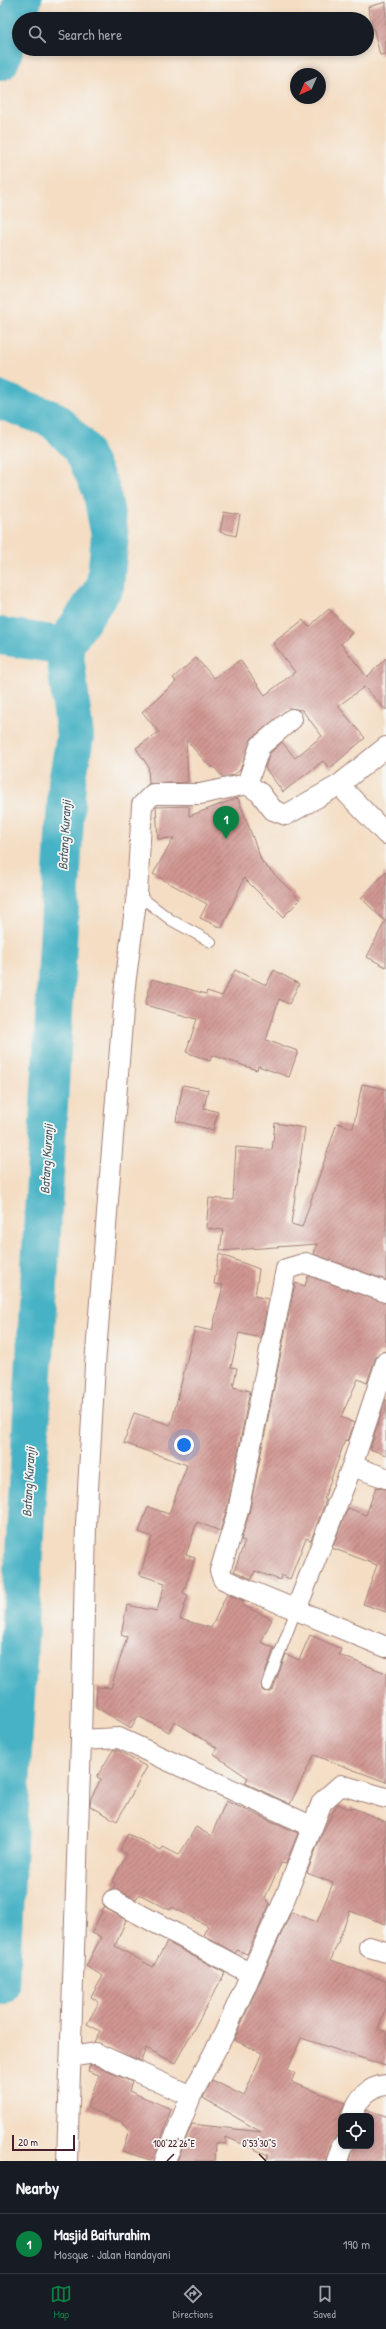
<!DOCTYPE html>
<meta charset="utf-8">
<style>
:root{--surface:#171b24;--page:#242831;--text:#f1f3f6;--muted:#9ea1a6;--line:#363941;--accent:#0b8043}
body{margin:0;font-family:"Patrick Hand",sans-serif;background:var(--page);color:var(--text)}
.controls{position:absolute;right:12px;bottom:12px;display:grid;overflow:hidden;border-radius:8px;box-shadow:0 2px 6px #0003}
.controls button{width:36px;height:36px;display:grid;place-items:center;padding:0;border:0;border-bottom:1px solid var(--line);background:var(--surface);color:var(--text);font:20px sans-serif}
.compass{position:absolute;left:290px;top:68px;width:36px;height:36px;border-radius:50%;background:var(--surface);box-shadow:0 2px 6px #0003;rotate:225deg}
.scale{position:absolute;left:12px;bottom:10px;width:63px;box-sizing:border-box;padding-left:4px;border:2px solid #4a1f2b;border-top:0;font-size:11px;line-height:14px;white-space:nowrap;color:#4a1f2b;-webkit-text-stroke:3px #f6f6f2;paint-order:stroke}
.you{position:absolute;left:184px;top:1445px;width:14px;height:14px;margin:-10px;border:3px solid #fff;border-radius:50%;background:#1a73e8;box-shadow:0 0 0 6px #1a73e833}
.badge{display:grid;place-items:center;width:26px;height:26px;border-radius:50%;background:var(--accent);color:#fff;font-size:13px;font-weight:700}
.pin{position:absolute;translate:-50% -33px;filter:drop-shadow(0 1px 2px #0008)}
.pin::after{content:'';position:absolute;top:21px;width:14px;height:12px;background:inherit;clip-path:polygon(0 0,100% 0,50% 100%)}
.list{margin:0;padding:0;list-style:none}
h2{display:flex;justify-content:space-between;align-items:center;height:52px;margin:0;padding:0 16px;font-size:17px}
h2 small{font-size:13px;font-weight:400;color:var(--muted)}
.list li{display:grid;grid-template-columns:26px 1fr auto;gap:12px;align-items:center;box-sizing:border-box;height:60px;padding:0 16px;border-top:1px solid var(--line)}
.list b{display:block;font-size:15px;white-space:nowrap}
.list p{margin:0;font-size:13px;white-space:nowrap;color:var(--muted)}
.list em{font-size:13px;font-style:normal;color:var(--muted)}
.icon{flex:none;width:22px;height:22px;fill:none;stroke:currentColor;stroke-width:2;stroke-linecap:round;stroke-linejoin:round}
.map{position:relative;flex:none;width:386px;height:2161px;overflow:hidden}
.search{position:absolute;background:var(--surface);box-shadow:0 2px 6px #0003;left:12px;right:12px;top:12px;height:44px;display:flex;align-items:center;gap:10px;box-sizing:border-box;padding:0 14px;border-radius:22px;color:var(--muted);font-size:15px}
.sheet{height:112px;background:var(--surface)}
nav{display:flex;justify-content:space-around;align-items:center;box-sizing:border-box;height:56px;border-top:1px solid var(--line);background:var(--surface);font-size:11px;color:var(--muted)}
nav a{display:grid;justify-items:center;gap:2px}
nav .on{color:var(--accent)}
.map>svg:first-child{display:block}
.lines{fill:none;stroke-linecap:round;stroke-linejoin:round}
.river{stroke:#47b2c5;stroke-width:38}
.building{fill:url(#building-hatch)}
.lane-casing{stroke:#9f7e77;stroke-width:12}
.street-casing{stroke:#9f7e77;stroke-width:22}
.lane{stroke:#fff;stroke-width:10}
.street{stroke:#fff;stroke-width:20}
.ticks{fill:none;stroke:#4a1f2b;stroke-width:1.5}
.labels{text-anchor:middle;stroke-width:3.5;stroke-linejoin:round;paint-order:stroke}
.water-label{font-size:13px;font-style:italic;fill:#495a69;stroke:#f6f6f2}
.ticks-label{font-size:10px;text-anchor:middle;fill:#4a1f2b;stroke:#f6f6f2;stroke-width:3.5;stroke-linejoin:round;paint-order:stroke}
</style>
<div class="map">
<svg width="386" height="2161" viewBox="0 0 386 2161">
<defs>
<pattern id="building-hatch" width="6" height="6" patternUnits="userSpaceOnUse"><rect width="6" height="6" fill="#d09692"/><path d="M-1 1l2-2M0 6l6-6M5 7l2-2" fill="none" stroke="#ab7a77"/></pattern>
</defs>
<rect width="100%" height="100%" fill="#f6f6f2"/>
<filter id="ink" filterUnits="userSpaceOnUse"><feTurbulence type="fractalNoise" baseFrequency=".025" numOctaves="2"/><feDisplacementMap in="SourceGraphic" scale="8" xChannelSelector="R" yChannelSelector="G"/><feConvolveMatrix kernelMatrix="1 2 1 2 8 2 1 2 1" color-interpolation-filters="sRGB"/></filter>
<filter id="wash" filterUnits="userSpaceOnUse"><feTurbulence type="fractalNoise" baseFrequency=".012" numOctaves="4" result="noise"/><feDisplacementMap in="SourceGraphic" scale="16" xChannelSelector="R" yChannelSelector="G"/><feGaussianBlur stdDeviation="0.9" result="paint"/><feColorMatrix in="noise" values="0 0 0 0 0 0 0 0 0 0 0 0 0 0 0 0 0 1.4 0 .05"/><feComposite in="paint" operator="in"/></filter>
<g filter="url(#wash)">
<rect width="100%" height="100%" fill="#f4ddc3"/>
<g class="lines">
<path class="river" d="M 0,62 L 23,0
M 0,400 L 54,420 L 81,447 L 101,489 L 110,536 L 105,586 L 64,646 L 75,737 L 67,782 L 0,1986
M 0,636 L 64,646"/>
</g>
<g id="blocks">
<path class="building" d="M 386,2 L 386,54 L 380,55 L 368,7 Z
M 224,512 L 240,515 L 236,536 L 220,532 Z
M 329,609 L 352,633 L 341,644 L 367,677 L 386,658 L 386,710 L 364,687 L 338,706 L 365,738 L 330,768 L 323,761 L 283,792 L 265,768 L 270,753 L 282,742 L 295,758 L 322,736 L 302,710 L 290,708 L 252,738 L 240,770 L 234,775 L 223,777 L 213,766 L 211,768 L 186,740 L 188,782 L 149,784 L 148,766 L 136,748 L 159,732 L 142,712 L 176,682 L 173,678 L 196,658 L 214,678 L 240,660 L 265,695 L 295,672 L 273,643 L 303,620 L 309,627 Z
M 238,798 L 262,862 L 300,900 L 283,917 L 244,878 L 222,928 L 200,918 L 207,904 L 153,874 L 174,838 L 158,839 L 156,807 L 189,806 L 189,816 Z
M 386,872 L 386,967 L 367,957 L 385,921 L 361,898 Z
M 235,970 L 266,985 L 274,970 L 299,984 L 289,1004 L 279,999 L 266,1040 L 298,1051 L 289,1077 L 258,1066 L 257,1070 L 212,1055 L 210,1061 L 186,1052 L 197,1019 L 145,1005 L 152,979 L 206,994 L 207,991 L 222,996 Z
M 362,1084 L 386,1089 L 386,1280 L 314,1254 L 317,1244 L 220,1251 L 223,1230 L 206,1228 L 209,1198 L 233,1200 L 236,1147 L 272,1150 L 275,1123 L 305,1128 L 291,1224 L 302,1227 L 337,1123 L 353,1128 Z
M 183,1085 L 208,1090 L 204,1108 L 218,1112 L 213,1130 L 176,1121 Z
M 219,1254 L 259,1269 L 255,1296 L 268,1299 L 261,1338 L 239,1333 L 231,1367 L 237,1368 L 233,1387 L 250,1391 L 227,1508 L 220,1531 L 197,1522 L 186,1555 L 195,1558 L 183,1593 L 188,1595 L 180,1619 L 211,1628 L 227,1594 L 244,1601 L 242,1605 L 272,1619 L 261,1642 L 274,1648 L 261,1684 L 262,1690 L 265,1692 L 273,1689 L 286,1654 L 299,1660 L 310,1635 L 341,1649 L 339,1655 L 386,1673 L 386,1782 L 314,1755 L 290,1804 L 245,1783 L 248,1778 L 213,1754 L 217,1748 L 174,1721 L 169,1732 L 138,1716 L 131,1728 L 96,1707 L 97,1687 L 111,1688 L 127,1637 L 121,1635 L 127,1605 L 157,1611 L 165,1583 L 140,1575 L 152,1537 L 139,1532 L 148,1507 L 169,1514 L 187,1465 L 124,1443 L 134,1413 L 171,1425 L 195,1327 L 212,1331 L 223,1285 L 214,1284 Z
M 308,1276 L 386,1303 L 386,1351 L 379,1353 L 375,1358 L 367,1383 L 358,1379 L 341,1417 L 354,1423 L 348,1441 L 345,1440 L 324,1499 L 326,1500 L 311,1540 L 306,1538 L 290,1579 L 281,1575 L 280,1580 L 255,1571 L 252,1579 L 234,1571 L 245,1541 L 241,1540 L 249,1513 L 295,1283 L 305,1286 Z
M 386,1399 L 386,1455 L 370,1449 Z
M 376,1487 L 386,1489 L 386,1612 L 363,1604 L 377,1565 L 332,1548 L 348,1508 L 366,1515 Z
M 113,1750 L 117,1750 L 147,1767 L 117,1821 L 90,1806 L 91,1798 L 101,1779 L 97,1777 Z
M 226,1801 L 298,1833 L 286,1864 L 281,1863 L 265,1898 L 270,1903 L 247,1954 L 237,1950 L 235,1953 L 203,1935 L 208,1926 L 172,1907 L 170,1910 L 139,1894 L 136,1899 L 113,1889 L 115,1883 L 112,1882 L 127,1854 L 120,1850 L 128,1834 L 161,1850 L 163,1847 L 179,1855 L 196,1827 L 211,1836 Z
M 337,1804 L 350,1809 L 351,1807 L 386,1822 L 386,1924 L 350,1911 L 331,1960 L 386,1981 L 386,2007 L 378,2029 L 386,2032 L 386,2066 L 301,2038 L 288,2070 L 295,2073 L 291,2082 L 345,2103 L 341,2112 L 341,2135 L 335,2137 L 331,2142 L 326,2161 L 266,2161 L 268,2155 L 226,2137 L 226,2144 L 216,2143 L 215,2161 L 177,2161 L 192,2124 L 261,2132 L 203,2098 L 212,2080 L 244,2096 L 262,2053 L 234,2040 L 291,1912 L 317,1922 L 333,1883 L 307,1873 L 321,1836 Z
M 104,1907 L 126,1920 L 115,1946 L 153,1967 L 167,1942 L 225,1973 L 175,2063 L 146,2048 L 141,2061 L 94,2042 L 100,2031 L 87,2024 L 99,2002 L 91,1997 L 103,1976 L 86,1966 L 101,1937 L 92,1933 Z
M 90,2065 L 93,2065 L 132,2082 L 129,2091 L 171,2109 L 154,2161 L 122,2151 L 129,2131 L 120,2121 L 87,2108 L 99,2075 L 88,2071 Z
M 367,2110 L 386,2116 L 386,2161 L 349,2161 L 353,2146 L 371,2146 L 371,2116 L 364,2116 Z"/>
</g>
</g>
<g filter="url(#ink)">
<use href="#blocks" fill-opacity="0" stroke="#9f7e77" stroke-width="1"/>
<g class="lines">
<defs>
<path id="lane" d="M 137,894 L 171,920 L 211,942
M 267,1686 L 296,1610"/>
<path id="street" d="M 247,784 L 260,793 L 273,810 L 286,815 L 339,785 L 386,834
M 247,784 L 260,746 L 292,719
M 339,785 L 386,747
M 386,1292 L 306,1263 L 286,1269 L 238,1511 L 220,1571 L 223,1579 L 236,1585 L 386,1647
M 352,1466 L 386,1478
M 296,1610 L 352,1466 L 386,1362
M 81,1740 L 119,1738 L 311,1826
M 113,1900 L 251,1974
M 369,1947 L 386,1952
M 71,2057 L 95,2053 L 191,2096
M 352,2116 C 358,2099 367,2087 386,2085
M 67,2161 L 81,1740 L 86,1525 L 95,1365 L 125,985 L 137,894 L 142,805 L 153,794 L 200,794 L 247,784
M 165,2161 L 191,2096 L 224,2034 L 285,1898 L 322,1802 L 341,1785 L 386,1798
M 337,2161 L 342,2146"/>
</defs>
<use href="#lane" class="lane-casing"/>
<use href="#street" class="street-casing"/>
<use href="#lane" class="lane"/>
<use href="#street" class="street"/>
</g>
</g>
<path class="ticks" d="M 259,2154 L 266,2161M 167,2161 L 174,2154"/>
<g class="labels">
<g class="water-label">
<text transform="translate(64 835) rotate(-87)" y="5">Batang Kuranji</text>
<text transform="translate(46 1159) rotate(-87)" y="5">Batang Kuranji</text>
<text transform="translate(28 1482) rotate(-87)" y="5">Batang Kuranji</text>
</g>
</g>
<g class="ticks-label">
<text x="174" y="2147">100°22'26"E</text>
<text x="259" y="2147">0°53'30"S</text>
</g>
</svg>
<div class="controls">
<button><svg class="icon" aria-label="locate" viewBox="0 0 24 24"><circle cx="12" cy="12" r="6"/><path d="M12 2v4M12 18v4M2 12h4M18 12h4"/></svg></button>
</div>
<svg class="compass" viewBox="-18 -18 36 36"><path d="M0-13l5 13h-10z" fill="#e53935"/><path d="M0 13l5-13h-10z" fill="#9ea1a6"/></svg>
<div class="scale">20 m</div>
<div class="you"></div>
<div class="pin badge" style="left:226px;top:839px">1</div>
<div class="search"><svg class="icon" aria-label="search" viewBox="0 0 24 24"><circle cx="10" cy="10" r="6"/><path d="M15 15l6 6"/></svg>Search here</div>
</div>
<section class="sheet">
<h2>Nearby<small></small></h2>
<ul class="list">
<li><span class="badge">1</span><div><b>Masjid Baiturahim</b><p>Mosque · Jalan Handayani</p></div><em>190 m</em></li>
</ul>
</section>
<nav>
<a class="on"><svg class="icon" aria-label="map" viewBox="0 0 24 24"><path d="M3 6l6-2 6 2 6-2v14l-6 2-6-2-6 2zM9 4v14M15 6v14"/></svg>Map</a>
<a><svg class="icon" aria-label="directions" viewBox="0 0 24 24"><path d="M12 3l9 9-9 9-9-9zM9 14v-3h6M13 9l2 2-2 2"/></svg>Directions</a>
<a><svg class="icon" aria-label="saved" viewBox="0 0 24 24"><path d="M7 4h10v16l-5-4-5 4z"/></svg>Saved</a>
</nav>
